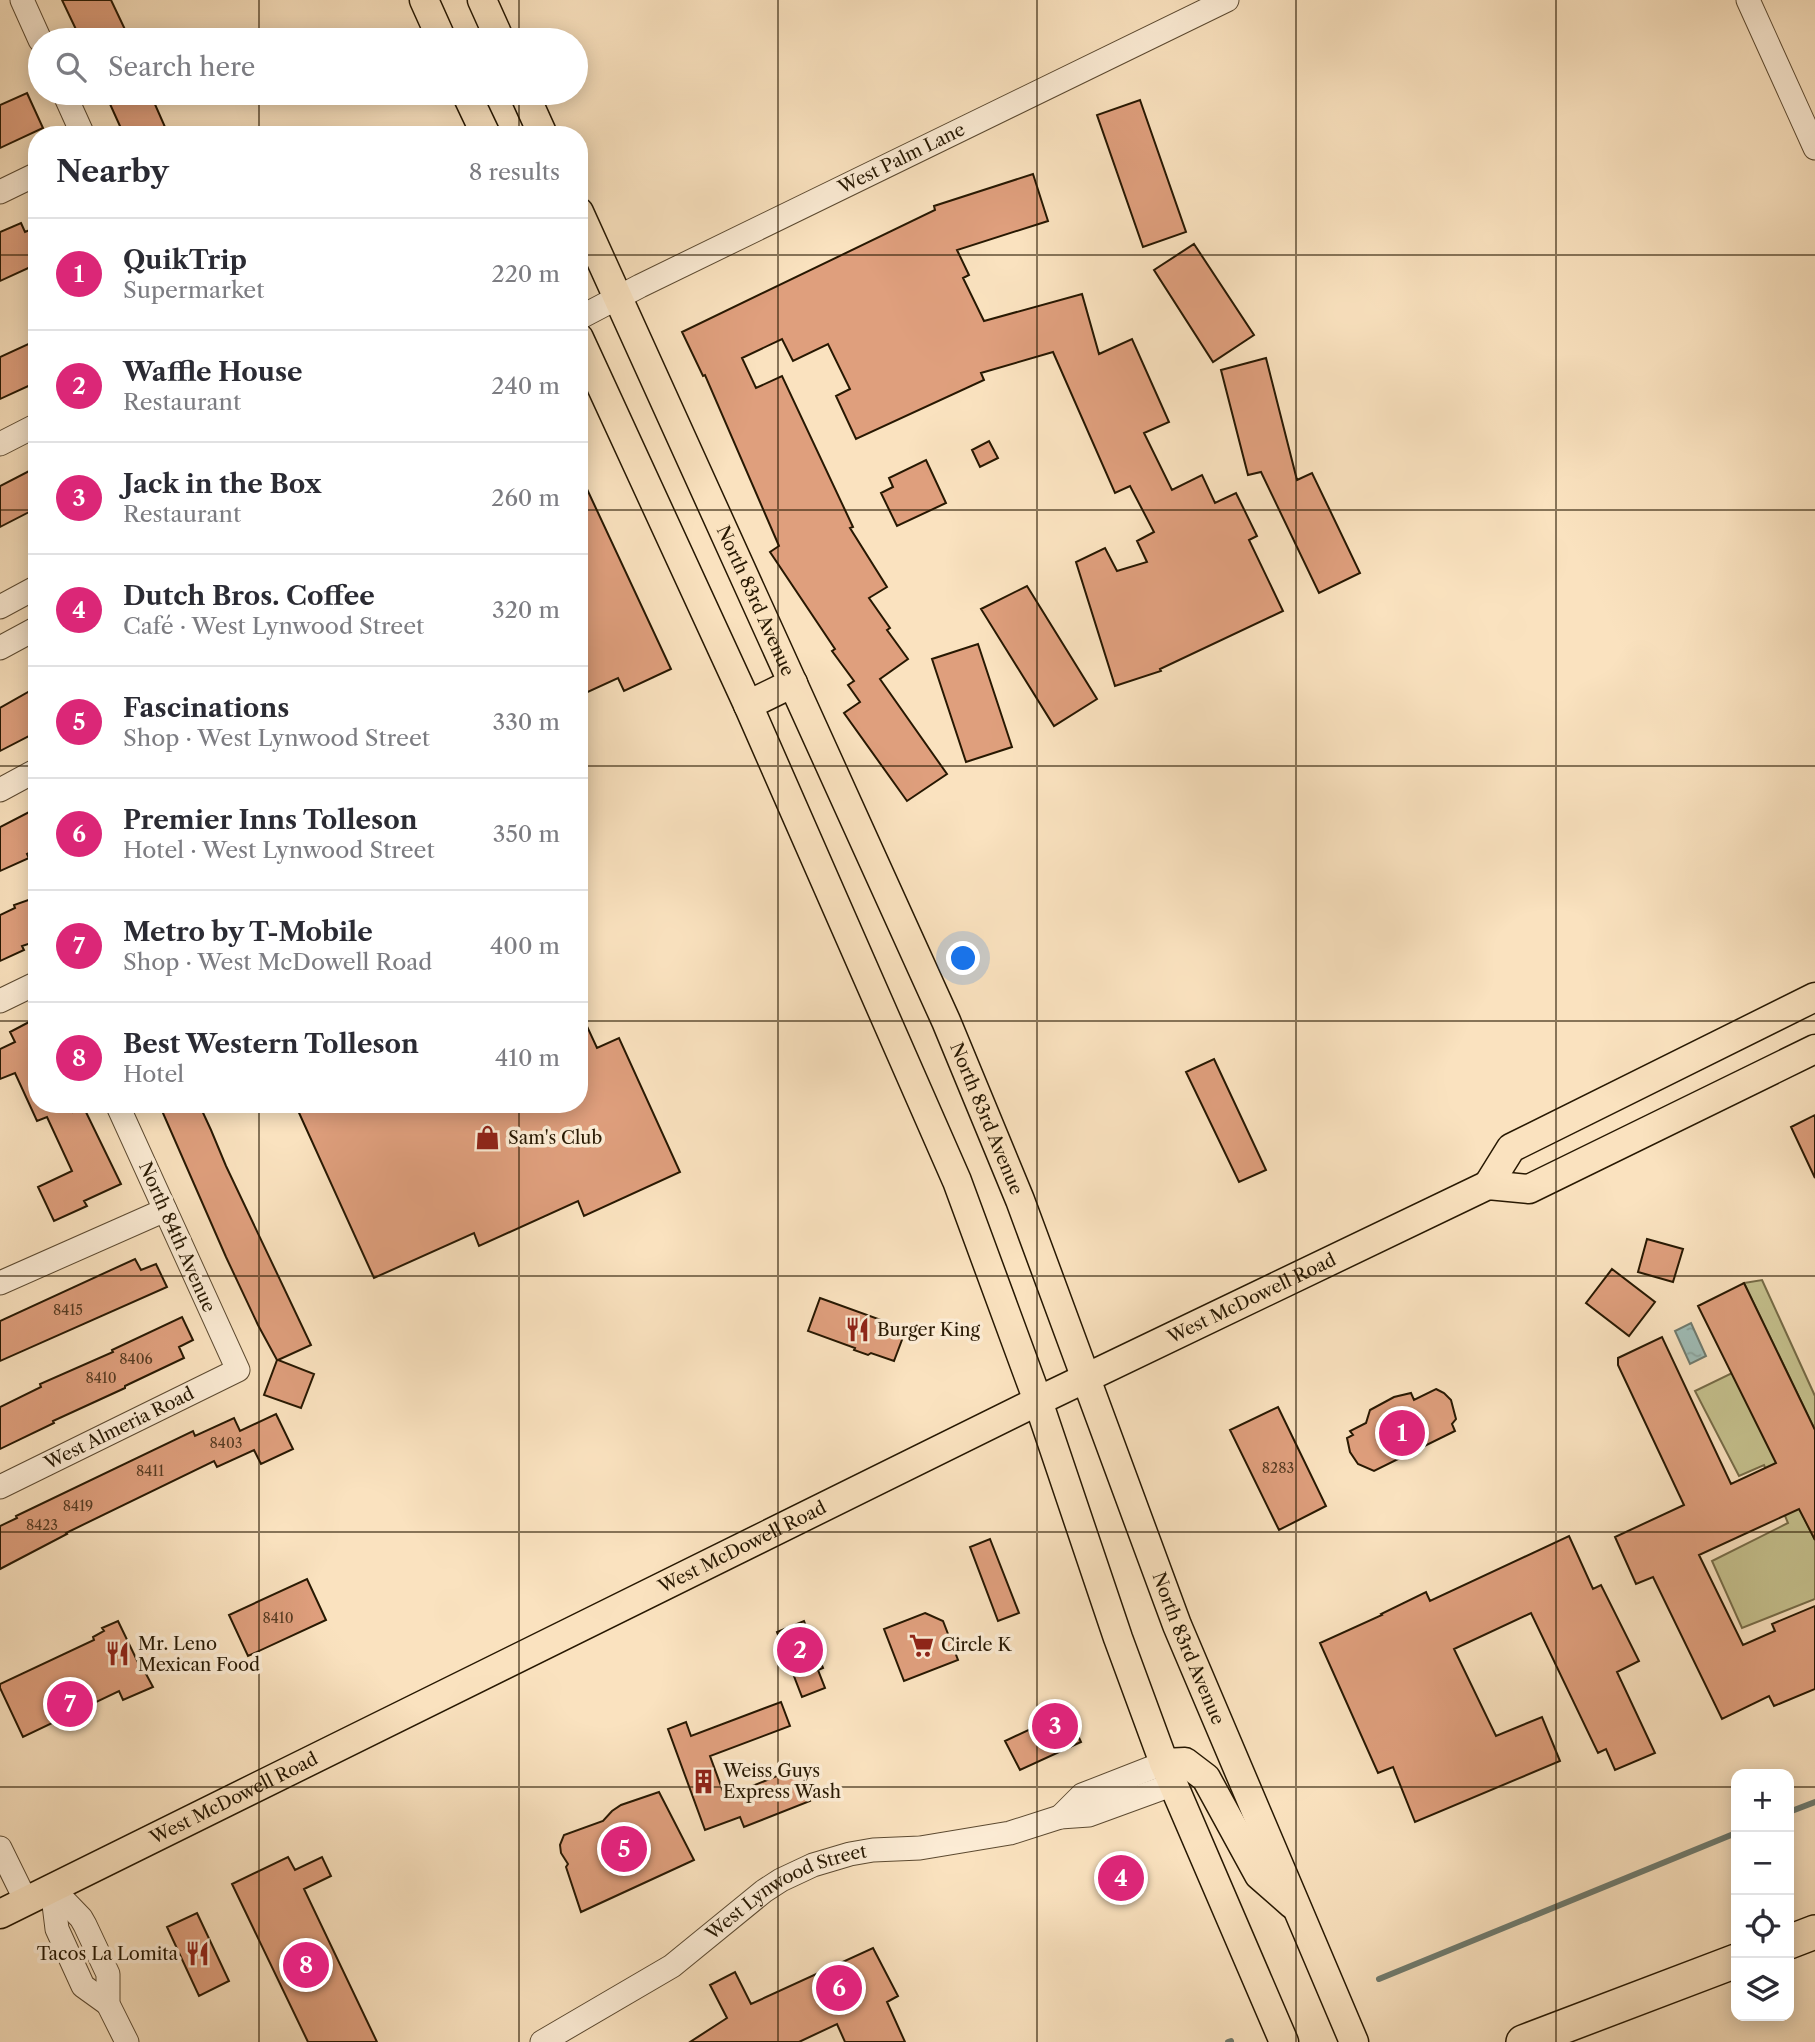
<!DOCTYPE html>
<meta charset="utf-8">
<style>
:root{--surface:#fff;--page:#f2f2f3;--text:#2b2b33;--muted:#7c7c81;--line:#e1e1e2;--accent:#db2777}
body{margin:0;font-family:"Libre Caslon Text",serif;background:var(--page);color:var(--text)}
.controls{position:absolute;right:21px;bottom:21px;display:grid;overflow:hidden;border-radius:14px;box-shadow:0 4px 18px #0003}
.controls button{width:63px;height:63px;display:grid;place-items:center;padding:0;border:0;border-bottom:2px solid var(--line);background:var(--surface);color:var(--text);font:35px sans-serif}
.you{position:absolute;left:964px;top:959px;width:24px;height:24px;margin:-18px;border:5px solid #fff;border-radius:50%;background:#1a73e8;box-shadow:0 0 0 10px #1a73e833}
.badge{display:grid;place-items:center;width:46px;height:46px;border-radius:50%;background:var(--accent);color:#fff;font-size:23px;font-weight:700}
.pin{position:absolute;translate:-50% -50%;border:4px solid #fff;box-shadow:0 2px 7px #0006}
.list{margin:0;padding:0;list-style:none}
h2{display:flex;justify-content:space-between;align-items:center;height:91px;margin:0;padding:0 28px;font-size:30px}
h2 small{font-size:23px;font-weight:400;color:var(--muted)}
.list li{display:grid;grid-template-columns:46px 1fr auto;gap:21px;align-items:center;box-sizing:border-box;height:112px;padding:0 28px;border-top:2px solid var(--line)}
.list b{display:block;font-size:26px;white-space:nowrap}
.list p{margin:0;font-size:23px;white-space:nowrap;color:var(--muted)}
.list em{font-size:23px;font-style:normal;color:var(--muted)}
.icon{flex:none;width:38px;height:38px;fill:none;stroke:currentColor;stroke-width:2;stroke-linecap:round;stroke-linejoin:round}
.map{position:relative;flex:none;width:1815px;height:2042px;overflow:hidden}
.search{position:absolute;background:var(--surface);box-shadow:0 4px 18px #0003;left:28px;top:28px;width:560px;height:77px;display:flex;align-items:center;gap:18px;box-sizing:border-box;padding:0 24px;border-radius:38px;color:var(--muted);font-size:26px}
.panel{position:absolute;background:var(--surface);box-shadow:0 4px 18px #0003;left:28px;top:126px;width:560px;height:987px;border-radius:28px}
.map>svg:first-child{display:block}
.grass{fill:#c5c18e;stroke:#766c48;stroke-width:2}
.water{fill:url(#water-ripples);stroke:#6f7b6f;stroke-width:2}
.lines{fill:none;stroke-linecap:round;stroke-linejoin:round}
.stream{stroke:#6f7b6f;stroke-width:6}
.building{fill:#df9f7d;stroke:#271802;stroke-width:2}
.minor-casing{stroke:#5c4a31;stroke-width:25}
.major-casing{stroke:#271802;stroke-width:31}
.highway-casing{stroke:#271802;stroke-width:36}
.minor{stroke:#fcecd5;stroke-width:23}
.major{stroke:#fae2bf;stroke-width:28}
.highway{stroke:#fae2bf;stroke-width:33}
.grid{fill:none;stroke:#271802;stroke-width:2;stroke-opacity:0.55}
.labels{text-anchor:middle;stroke-width:7;stroke-linejoin:round;paint-order:stroke}
.number-label{font-size:14px;fill:#553a21}
.street-label{font-size:18px;fill:#271802;stroke:#fcecd5}
.poi-label{font-size:18px;fill:#271802;stroke:#fcecd5;text-anchor:start}
</style>
<div class="map">
<svg width="1815" height="2042" viewBox="0 0 1815 2042">
<defs>
<pattern id="water-ripples" width="26" height="14" patternUnits="userSpaceOnUse" patternTransform="scale(1.75)"><rect width="26" height="14" fill="#9fbdb7"/><path d="M2 4q2-2 4 0t4 0M15 11q2-2 4 0t4 0" fill="none" stroke="#89a29c"/></pattern>
</defs>
<rect width="100%" height="100%" fill="#fae2bf"/>
<filter id="stains"><feTurbulence type="fractalNoise" baseFrequency=".00286" numOctaves="4"/><feColorMatrix values="0 0 0 0 .2 0 0 0 0 .09 0 0 0 0 .02 0 0 0 .5 -.17"/></filter>
<radialGradient id="worn" r=".72"><stop offset=".6" stop-color="#630" stop-opacity="0"/><stop offset="1" stop-color="#630" stop-opacity=".3"/></radialGradient>
<path class="grass" d="M 1762,1280 L 1815,1396 L 1815,1430 L 1744,1283 Z
M 1732,1373 L 1815,1540 L 1815,1599 L 1742,1628 L 1712,1561 L 1788,1523 L 1764,1465 L 1739,1476 L 1695,1391 Z"/>
<path class="water" d="M 1691,1323 L 1706,1356 L 1690,1364 L 1675,1331 Z"/>
<g class="lines">
<path class="stream" d="M 1789,1812 L 1815,1802
M 1379,1979 L 1736,1833
M 1228,2042 L 1231,2041"/>
</g>
<path class="building" d="M 62,0 L 111,0 L 130,40 L 81,40 Z
M 27,93 L 43,128 L 0,148 L 0,105 Z
M 105,93 L 150,93 L 165,127 L 148,135 L 124,135 Z
M 1140,100 L 1186,232 L 1143,247 L 1097,115 Z
M 1033,174 L 1048,221 L 957,250 L 969,275 L 963,278 L 984,321 L 1082,294 L 1099,354 L 1132,339 L 1169,422 L 1144,433 L 1172,490 L 1202,475 L 1215,503 L 1236,493 L 1257,536 L 1249,540 L 1283,611 L 1160,669 L 1161,671 L 1115,686 L 1076,562 L 1105,548 L 1117,571 L 1147,562 L 1137,541 L 1154,532 L 1130,486 L 1115,493 L 1053,352 L 981,373 L 984,380 L 856,439 L 836,396 L 850,389 L 828,344 L 793,361 L 782,339 L 742,358 L 756,388 L 782,376 L 853,527 L 850,528 L 887,587 L 869,598 L 890,628 L 887,630 L 908,659 L 880,679 L 947,774 L 907,801 L 844,713 L 860,702 L 848,685 L 854,681 L 832,651 L 835,649 L 770,552 L 779,546 L 705,375 L 703,376 L 682,332 L 935,210 L 934,206 Z
M 21,223 L 25,232 L 37,227 L 37,264 L 0,281 L 0,232 Z
M 1194,244 L 1254,335 L 1213,362 L 1154,270 Z
M 37,340 L 37,382 L 0,399 L 0,357 Z
M 1266,358 L 1297,480 L 1312,473 L 1360,573 L 1319,593 L 1261,472 L 1248,475 L 1221,370 Z
M 989,441 L 998,458 L 980,467 L 972,450 Z
M 926,460 L 946,503 L 897,526 L 881,493 L 893,487 L 889,478 Z
M 37,467 L 37,508 L 0,527 L 0,486 Z
M 579,472 L 671,669 L 624,691 L 618,678 L 579,696 Z
M 1027,586 L 1097,699 L 1054,726 L 981,609 Z
M 978,644 L 1012,747 L 966,762 L 932,659 Z
M 37,687 L 37,732 L 0,751 L 0,708 Z
M 37,808 L 37,849 L 27,854 L 29,858 L 0,871 L 0,827 Z
M 37,897 L 37,941 L 22,946 L 24,950 L 0,961 L 0,915 L 15,908 L 14,905 Z
M 579,1009 L 597,1048 L 619,1038 L 680,1172 L 584,1216 L 578,1201 L 479,1246 L 474,1233 L 374,1278 L 295,1104 L 579,1104 Z
M 31,1021 L 37,1035 L 37,1104 L 74,1104 L 70,1106 L 73,1112 L 84,1108 L 121,1184 L 84,1201 L 87,1206 L 54,1221 L 38,1187 L 72,1171 L 47,1117 L 37,1121 L 15,1073 L 0,1079 L 0,1049 L 15,1042 L 10,1032 Z
M 1214,1059 L 1266,1170 L 1239,1182 L 1186,1072 Z
M 159,1104 L 199,1104 L 211,1130 L 226,1166 L 311,1345 L 278,1360 L 314,1374 L 301,1408 L 264,1395 L 277,1360 L 258,1325 L 226,1257 Z
M 1815,1115 L 1815,1178 L 1791,1127 Z
M 1647,1239 L 1683,1249 L 1673,1282 L 1638,1272 Z
M 135,1259 L 141,1270 L 156,1264 L 167,1287 L 0,1361 L 0,1321 Z
M 1612,1269 L 1655,1302 L 1629,1336 L 1586,1303 Z
M 1744,1283 L 1815,1430 L 1815,1540 L 1799,1509 L 1699,1555 L 1743,1645 L 1775,1631 L 1772,1624 L 1815,1606 L 1815,1689 L 1774,1706 L 1769,1696 L 1722,1719 L 1653,1577 L 1636,1584 L 1615,1537 L 1684,1505 L 1618,1365 L 1618,1358 L 1662,1337 L 1731,1484 L 1776,1463 L 1698,1306 Z
M 820,1298 L 906,1329 L 894,1361 L 871,1353 L 868,1355 L 854,1350 L 855,1348 L 808,1331 Z
M 182,1317 L 193,1340 L 179,1347 L 184,1358 L 125,1386 L 125,1388 L 53,1421 L 54,1423 L 0,1449 L 0,1407 L 41,1387 L 40,1384 L 113,1352 L 112,1350 Z
M 1436,1389 L 1444,1393 L 1451,1400 L 1456,1419 L 1452,1424 L 1455,1431 L 1374,1471 L 1358,1464 L 1350,1452 L 1347,1438 L 1353,1435 L 1350,1431 L 1366,1423 L 1370,1410 L 1394,1397 L 1411,1393 L 1414,1400 Z
M 1278,1407 L 1326,1506 L 1279,1530 L 1230,1430 Z
M 276,1414 L 293,1449 L 261,1464 L 254,1450 L 217,1467 L 214,1461 L 66,1533 L 67,1534 L 0,1569 L 0,1526 L 17,1518 L 16,1516 L 193,1431 L 195,1436 L 234,1418 L 240,1431 Z
M 1569,1536 L 1593,1589 L 1601,1585 L 1639,1661 L 1617,1672 L 1655,1753 L 1615,1770 L 1606,1749 L 1598,1753 L 1531,1613 L 1454,1649 L 1496,1736 L 1542,1717 L 1560,1761 L 1415,1822 L 1393,1767 L 1378,1773 L 1320,1643 L 1382,1615 L 1381,1614 L 1426,1592 L 1430,1601 Z
M 990,1539 L 1019,1613 L 998,1621 L 970,1547 Z
M 307,1579 L 326,1620 L 248,1656 L 229,1615 Z
M 925,1613 L 943,1621 L 958,1660 L 904,1681 L 884,1629 Z
M 118,1621 L 143,1673 L 145,1672 L 153,1687 L 123,1700 L 119,1691 L 23,1737 L 0,1688 L 0,1684 L 94,1640 L 93,1637 L 104,1631 L 102,1628 Z
M 804,1621 L 823,1668 L 818,1670 L 825,1688 L 802,1697 L 777,1632 Z
M 781,1702 L 790,1726 L 710,1756 L 725,1797 L 797,1768 L 810,1801 L 744,1827 L 740,1817 L 705,1830 L 668,1729 L 686,1722 L 691,1736 Z
M 1067,1712 L 1081,1742 L 1020,1770 L 1005,1741 Z
M 659,1792 L 694,1860 L 581,1912 L 566,1867 L 568,1864 L 561,1853 L 560,1845 L 564,1835 L 603,1821 L 612,1811 L 621,1805 Z
M 288,1857 L 295,1870 L 322,1857 L 331,1876 L 304,1889 L 377,2042 L 308,2042 L 232,1884 Z
M 1131,1858 L 1142,1885 L 1136,1888 L 1139,1896 L 1124,1903 L 1119,1891 L 1110,1895 L 1100,1872 Z
M 197,1913 L 229,1981 L 199,1996 L 167,1927 Z
M 873,1948 L 898,1996 L 887,2002 L 905,2042 L 845,2042 L 837,2024 L 799,2042 L 690,2042 L 727,2018 L 710,1985 L 735,1972 L 751,2004 Z"/>
<g class="lines">
<defs>
<g id="minor">
<path d="M 22,0 L 40,40"/>
<path d="M 1748,0 L 1815,148"/>
<path d="M 64,93 L 83,135"/>
<path d="M 0,192 L 37,174"/>
<path id="s1" d="M 579,318 L 640,286 L 1227,0"/>
<path d="M 0,444 L 37,425"/>
<path d="M 0,607 L 37,587"/>
<path d="M 0,648 L 37,628"/>
<path d="M 0,790 L 37,770"/>
<path d="M 0,1001 L 37,983"/>
<path d="M 0,1283 L 165,1210"/>
<path id="s2" d="M 0,1487 L 238,1370 L 117,1104"/>
<path d="M 1060,1817 L 1082,1795 L 1164,1763"/>
<path d="M 0,1848 L 26,1901"/>
<path d="M 52,1888 L 81,1918 L 85,1925 L 108,1974 L 108,2004 L 127,2042"/>
<path d="M 52,1888 L 57,1929 L 83,1986 L 108,2004"/>
<path id="s3" d="M 542,2042 L 672,1966 L 764,1891 L 781,1880 L 813,1865 L 850,1854 L 873,1850 L 920,1848 L 1010,1833 L 1060,1817 L 1089,1815 L 1174,1784"/>
</g>
<g id="major">
<path d="M 424,0 L 442,40"/>
<path d="M 482,0 L 500,40"/>
<path d="M 466,93 L 486,135"/>
<path d="M 524,93 L 543,135"/>
<path id="s4" d="M 579,212 L 946,1021 L 1020,1200 L 1177,1625 L 1354,2042"/>
<path d="M 579,338 L 748,705 L 957,1181 L 1038,1401 L 1118,1638 L 1164,1763 L 1284,2042"/>
<path d="M 748,705 L 793,683"/>
<path d="M 1488,1185 L 1511,1148 L 1815,997"/>
<path d="M 1164,1763 L 1185,1762 L 1206,1778 L 1259,1875 L 1292,1904"/>
<path id="s5" d="M 0,1914 L 1038,1401 L 1488,1185 L 1529,1189 L 1815,1049"/>
</g>
<path id="highway" d="M 1789,1942 L 1815,1932
M 1523,2042 L 1736,1961"/>
</defs>
<use href="#minor" class="minor-casing"/>
<use href="#major" class="major-casing"/>
<use href="#highway" class="highway-casing"/>
<use href="#minor" class="minor"/>
<use href="#major" class="major"/>
<use href="#highway" class="highway"/>
</g>
<path class="grid" d="M 259,0 L 259,40M 519,0 L 519,40M 778,0 L 778,2042M 1037,0 L 1037,2042M 1296,0 L 1296,2042M 1556,0 L 1556,2042M 259,93 L 259,135M 519,93 L 519,135M 0,255 L 37,255M 579,255 L 1815,255M 0,510 L 37,510M 579,510 L 1815,510M 0,766 L 37,766M 579,766 L 1815,766M 0,1021 L 37,1021M 579,1021 L 1815,1021M 259,1104 L 259,2042M 519,1104 L 519,2042M 0,1276 L 1815,1276M 0,1532 L 1815,1532M 0,1787 L 1736,1787M 1789,1787 L 1815,1787"/>
<defs>
<symbol id="shop-bare" viewBox="-9 -9 18 18"><path d="M-5-2.5h2.3a2.7 3.5 0 0 1 5.4 0H5L5.5 6h-11ZM-1.5-2.5h3a1.5 2.3 0 0 0-3 0Z" fill="#8f2418" stroke="#fcecd5" stroke-width="2.5" paint-order="stroke"/></symbol>
<symbol id="restaurant-bare" viewBox="-9 -9 18 18"><path d="M-5-6h1v4h1v-4h1v4h1v-4h1v5L-1.5 .5V6h-2V.5L-5-1ZM5-6V6H3V1.5H1.5Q1.5-4 5-6Z" fill="#8f2418" stroke="#fcecd5" stroke-width="2.5" paint-order="stroke"/></symbol>
<symbol id="supermarket-bare" viewBox="-9 -9 18 18"><path d="M-6-5.5h2.5l.6 2H6L4.5 2H-2.5L-4.4-4H-6ZM-1.5 3.2a1.3 1.3 0 1 0 .1 0ZM3 3.2a1.3 1.3 0 1 0 .1 0Z" fill="#8f2418" stroke="#fcecd5" stroke-width="2.5" paint-order="stroke"/></symbol>
<symbol id="building-bare" viewBox="-9 -9 18 18"><path d="M-4-6H4V6H1V3H-1V6H-4ZM-2.5-4.3h1.7v1.8h-1.7ZM.8-4.3h1.7v1.8H.8ZM-2.5-1h1.7V.8h-1.7ZM.8-1h1.7V.8H.8Z" fill="#8f2418" stroke="#fcecd5" stroke-width="2.5" paint-order="stroke"/></symbol>
</defs>
<g fill-rule="evenodd">
<use href="#shop-bare" x="470" y="1120" width="35" height="35"/>
<use href="#restaurant-bare" x="840" y="1312" width="35" height="35"/>
<use href="#supermarket-bare" x="904" y="1628" width="35" height="35"/>
<use href="#restaurant-bare" x="100" y="1636" width="35" height="35"/>
<use href="#building-bare" x="686" y="1764" width="35" height="35"/>
<use href="#restaurant-bare" x="180" y="1936" width="35" height="35"/>
</g>
<g class="labels">
<g class="number-label">
<text x="68" y="1315">8415</text>
<text x="136" y="1364">8406</text>
<text x="101" y="1383">8410</text>
<text x="226" y="1448">8403</text>
<text x="1278" y="1473">8283</text>
<text x="150" y="1476">8411</text>
<text x="78" y="1511">8419</text>
<text x="42" y="1530">8423</text>
<text x="278" y="1623">8410</text>
</g>
<g class="street-label">
<text dy="6" stroke="none"><textPath href="#s1" startOffset="360">West Palm Lane</textPath></text>
<text dy="6" stroke="none"><textPath href="#s4" startOffset="427">North 83rd Avenue</textPath></text>
<text dy="6" stroke="none"><textPath href="#s4" startOffset="994">North 83rd Avenue</textPath></text>
<text transform="translate(177 1237) rotate(66)" y="6">North 84th Avenue</text>
<text dy="6" stroke="none"><textPath href="#s5" startOffset="1395">West McDowell Road</textPath></text>
<text dy="6" stroke="none"><textPath href="#s2" startOffset="133">West Almeria Road</textPath></text>
<text dy="6" stroke="none"><textPath href="#s5" startOffset="828">West McDowell Road</textPath></text>
<text dy="6" stroke="none"><textPath href="#s4" startOffset="1561">North 83rd Avenue</textPath></text>
<text dy="6" stroke="none"><textPath href="#s5" startOffset="261">West McDowell Road</textPath></text>
<text dy="6" stroke="none"><textPath href="#s3" startOffset="289">West Lynwood Street</textPath></text>
</g>
<g class="poi-label">
<text x="508" y="1144">Sam's Club</text>
<text x="877" y="1336">Burger King</text>
<text x="138" y="1650">Mr. Leno<tspan x="138" dy="21">Mexican Food</tspan></text>
<text x="941" y="1651">Circle K</text>
<text x="723" y="1777">Weiss Guys<tspan x="723" dy="21">Express Wash</tspan></text>
<text x="178" y="1960" text-anchor="end">Tacos La Lomita</text>
</g>
</g>
<rect width="100%" height="100%" filter="url(#stains)"/>
<rect width="100%" height="100%" fill="url(#worn)"/>
</svg>
<div class="controls">
<button>+</button>
<button>−</button>
<button><svg class="icon" aria-label="locate" viewBox="0 0 24 24"><circle cx="12" cy="12" r="6"/><path d="M12 2v4M12 18v4M2 12h4M18 12h4"/></svg></button>
<button><svg class="icon" aria-label="layers" viewBox="0 0 24 24"><path d="M12 4l9 5-9 5-9-5zM3 14l9 5 9-5"/></svg></button>
</div>
<div class="you"></div>
<div class="pin badge" style="left:1402px;top:1433px">1</div>
<div class="pin badge" style="left:800px;top:1650px">2</div>
<div class="pin badge" style="left:1055px;top:1726px">3</div>
<div class="pin badge" style="left:1121px;top:1878px">4</div>
<div class="pin badge" style="left:624px;top:1849px">5</div>
<div class="pin badge" style="left:839px;top:1988px">6</div>
<div class="pin badge" style="left:70px;top:1704px">7</div>
<div class="pin badge" style="left:306px;top:1965px">8</div>
<div class="search"><svg class="icon" aria-label="search" viewBox="0 0 24 24"><circle cx="10" cy="10" r="6"/><path d="M15 15l6 6"/></svg>Search here</div>
<section class="panel">
<h2>Nearby<small>8 results</small></h2>
<ul class="list">
<li><span class="badge">1</span><div><b>QuikTrip</b><p>Supermarket</p></div><em>220 m</em></li>
<li><span class="badge">2</span><div><b>Waffle House</b><p>Restaurant</p></div><em>240 m</em></li>
<li><span class="badge">3</span><div><b>Jack in the Box</b><p>Restaurant</p></div><em>260 m</em></li>
<li><span class="badge">4</span><div><b>Dutch Bros. Coffee</b><p>Café · West Lynwood Street</p></div><em>320 m</em></li>
<li><span class="badge">5</span><div><b>Fascinations</b><p>Shop · West Lynwood Street</p></div><em>330 m</em></li>
<li><span class="badge">6</span><div><b>Premier Inns Tolleson</b><p>Hotel · West Lynwood Street</p></div><em>350 m</em></li>
<li><span class="badge">7</span><div><b>Metro by T-Mobile</b><p>Shop · West McDowell Road</p></div><em>400 m</em></li>
<li><span class="badge">8</span><div><b>Best Western Tolleson</b><p>Hotel</p></div><em>410 m</em></li>
</ul>
</section>
</div>
